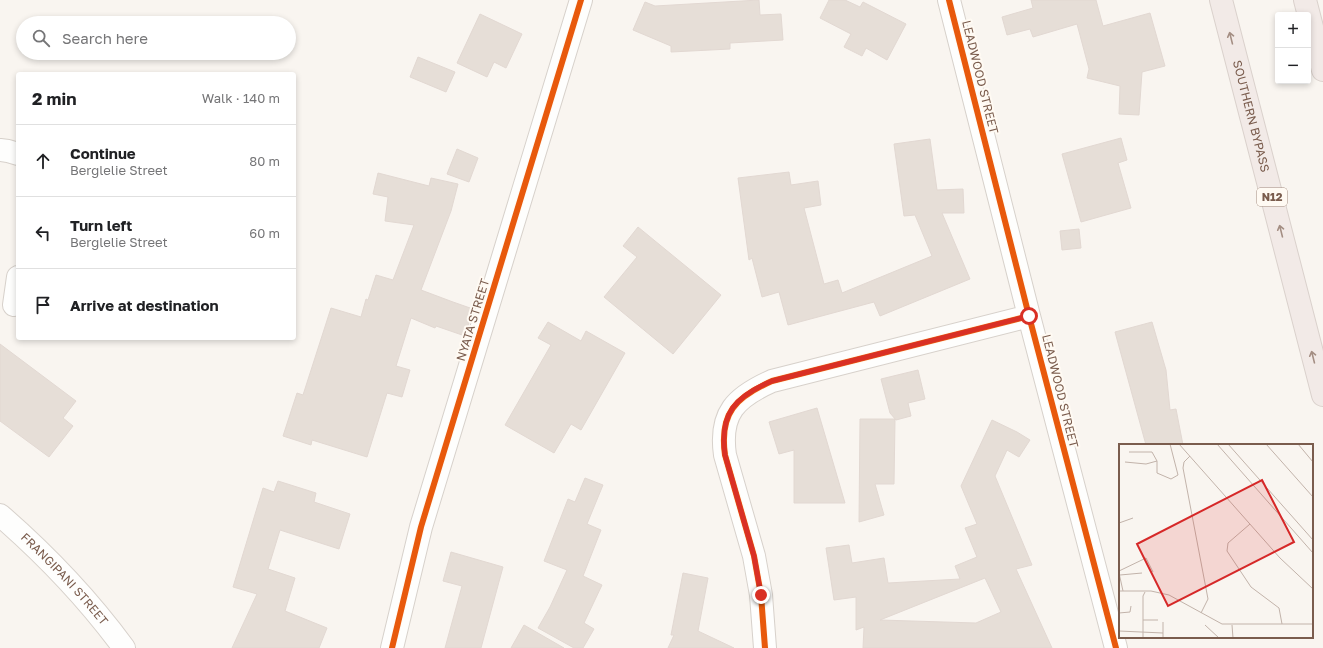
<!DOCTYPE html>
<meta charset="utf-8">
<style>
:root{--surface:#fff;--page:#f6f6f6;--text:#202124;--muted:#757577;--line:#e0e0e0}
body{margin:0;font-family:"Golos Text",sans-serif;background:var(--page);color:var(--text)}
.controls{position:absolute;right:12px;top:12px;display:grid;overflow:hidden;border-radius:4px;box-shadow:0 2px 6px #0003}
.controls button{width:36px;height:36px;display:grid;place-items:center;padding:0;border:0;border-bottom:1px solid var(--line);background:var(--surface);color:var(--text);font:20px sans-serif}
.stop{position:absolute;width:12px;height:12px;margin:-9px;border:3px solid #d93025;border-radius:50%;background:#fff}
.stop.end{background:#d93025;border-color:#fff;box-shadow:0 1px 4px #0008}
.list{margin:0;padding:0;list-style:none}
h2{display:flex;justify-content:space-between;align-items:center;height:52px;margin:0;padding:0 16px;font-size:17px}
h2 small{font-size:13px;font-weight:400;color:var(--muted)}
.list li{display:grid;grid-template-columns:26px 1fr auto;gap:12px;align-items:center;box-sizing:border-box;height:72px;padding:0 16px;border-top:1px solid var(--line)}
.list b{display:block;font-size:15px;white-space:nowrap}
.list p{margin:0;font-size:13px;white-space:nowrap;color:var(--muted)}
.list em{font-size:13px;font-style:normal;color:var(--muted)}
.icon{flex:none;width:22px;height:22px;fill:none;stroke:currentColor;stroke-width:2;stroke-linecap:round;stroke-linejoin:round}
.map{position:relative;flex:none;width:1323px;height:648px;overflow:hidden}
.search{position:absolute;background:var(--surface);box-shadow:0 2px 6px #0003;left:16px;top:16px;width:280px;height:44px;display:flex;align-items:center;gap:10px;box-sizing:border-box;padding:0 14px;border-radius:22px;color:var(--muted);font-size:15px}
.panel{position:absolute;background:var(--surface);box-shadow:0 2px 6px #0003;left:16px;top:72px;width:280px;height:268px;border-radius:4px}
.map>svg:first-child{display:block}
.building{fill:#e6ded7;stroke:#e2d8d2;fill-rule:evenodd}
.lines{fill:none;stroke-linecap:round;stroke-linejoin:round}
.minor-casing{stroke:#d7d1cb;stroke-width:24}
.tertiary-casing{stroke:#d7d1cb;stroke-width:24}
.motorway-casing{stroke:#dad1cc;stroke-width:24}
.minor{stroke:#fefefd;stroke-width:22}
.tertiary{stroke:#fefefd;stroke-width:22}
.motorway{stroke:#f2eae7;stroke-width:22}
.cycleway-casing{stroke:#fffaf3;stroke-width:8}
.cycleway{stroke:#e8590c;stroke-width:6}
.oneway{stroke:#a48e83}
.route{stroke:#d93025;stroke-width:5}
.labels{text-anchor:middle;stroke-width:4;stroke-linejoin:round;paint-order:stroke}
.shield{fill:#fffaf3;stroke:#a28b7f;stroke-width:1}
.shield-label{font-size:11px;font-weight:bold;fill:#7a5c4d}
.street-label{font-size:12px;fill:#7a5c4d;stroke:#fffaf3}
.inset-road{fill:none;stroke:#c2b3aa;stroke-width:1}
.view{fill:#d62828;fill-opacity:0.15;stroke:#d62828;stroke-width:2}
.inset-edge{fill:none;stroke:#7a5c4d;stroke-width:2}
</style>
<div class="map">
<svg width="1323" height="648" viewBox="0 0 1323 648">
<rect width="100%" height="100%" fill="#f9f5f0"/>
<path class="building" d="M 759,0 L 760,15 L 781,14 L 783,40 L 730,43 L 730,49 L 671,52 L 671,46 L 633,30 L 645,2 L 655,6 Z
M 829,0 L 845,0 L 860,7 L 863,2 L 906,24 L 887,60 L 866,48 L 862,56 L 844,47 L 851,34 L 820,18 Z
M 1031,0 L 1096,0 L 1103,26 L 1150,13 L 1165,66 L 1142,72 L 1139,115 L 1119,114 L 1120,86 L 1087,78 L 1089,69 L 1077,24 L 1033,37 L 1030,29 L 1007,35 L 1002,17 L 1033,8 Z
M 480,14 L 522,34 L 506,68 L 494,62 L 487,77 L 457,63 Z
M 418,57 L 455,72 L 446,92 L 410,77 Z
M 1121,138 L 1127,160 L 1118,163 L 1131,208 L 1081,222 L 1062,154 Z
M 930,139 L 937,190 L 963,189 L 964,213 L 942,213 L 970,279 L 880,316 L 874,302 L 788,325 L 779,292 L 762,297 L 752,258 L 749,260 L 738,178 L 789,172 L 791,185 L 818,181 L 821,205 L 804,208 L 824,284 L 838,280 L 842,293 L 932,256 L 915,215 L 904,216 L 894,144 Z
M 457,149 L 478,158 L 469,182 L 447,174 Z
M 378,173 L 429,186 L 431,178 L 458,184 L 451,211 L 421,290 L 453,302 L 473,309 L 465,336 L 436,326 L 435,328 L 411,318 L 396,366 L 410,370 L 402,397 L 387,393 L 367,457 L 312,440 L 311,445 L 283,436 L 297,393 L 303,395 L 331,308 L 361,317 L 366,299 L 368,300 L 376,275 L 393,280 L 414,225 L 385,221 L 388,197 L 373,194 Z
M 638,227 L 721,295 L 673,354 L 604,297 L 637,257 L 623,246 Z
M 1079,229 L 1081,248 L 1062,250 L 1060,231 Z
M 548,322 L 581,341 L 586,331 L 625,353 L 581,430 L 571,424 L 554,453 L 505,425 L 551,345 L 538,338 Z
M 1152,322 L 1166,370 L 1170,410 L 1176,409 L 1183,445 L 1146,445 L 1115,332 Z
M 0,344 L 76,401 L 63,418 L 73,426 L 49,457 L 0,421 Z
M 918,370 L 925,399 L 908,403 L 911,416 L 896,420 L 890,413 L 881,379 Z
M 817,408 L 845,503 L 794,503 L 794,450 L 779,454 L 769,422 Z
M 860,419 L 895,419 L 894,484 L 875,484 L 884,515 L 859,522 Z
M 992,420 L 1017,432 L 1030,440 L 1019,457 L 1007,450 L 995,476 L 1032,565 L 1016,569 L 1052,648 L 863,648 L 864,627 L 856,630 L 856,597 L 834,600 L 826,548 L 849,545 L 852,563 L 884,558 L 888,583 L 960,579 L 955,566 L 977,557 L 965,528 L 977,524 L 961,486 ZM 985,578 L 1001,612 L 976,623 L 880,620 Z
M 585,478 L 603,485 L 587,524 L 601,530 L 583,576 L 602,585 L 584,623 L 594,629 L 583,648 L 574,648 L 538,628 L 550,607 L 567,570 L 544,561 L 568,499 L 575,502 Z
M 278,481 L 316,493 L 314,502 L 350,514 L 339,549 L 280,530 L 268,569 L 295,578 L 285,611 L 327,628 L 319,648 L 232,648 L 257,594 L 233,587 L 263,488 L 274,492 Z
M 451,552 L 503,567 L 481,648 L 445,648 L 462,586 L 443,581 Z
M 683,573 L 708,578 L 698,631 L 734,648 L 668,648 L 674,635 L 671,635 Z
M 524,625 L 564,648 L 511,648 Z"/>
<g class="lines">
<defs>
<path id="minor" d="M 949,0 L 1029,316 L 1116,648
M 0,150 L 8,151 L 18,154
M 14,305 L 18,277
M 392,648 L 421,527 L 581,0
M 765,648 L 761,595 L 754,556 L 725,455 C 719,413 736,397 772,381 L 1029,316"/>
<g id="tertiary">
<path id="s1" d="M 0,515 C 46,555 88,599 124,648"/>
</g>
<g id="motorway">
<path id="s2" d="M 1221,0 L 1323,395"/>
<path d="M 1305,0 L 1323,70"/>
</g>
</defs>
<use href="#minor" class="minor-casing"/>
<use href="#tertiary" class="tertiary-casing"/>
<use href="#motorway" class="motorway-casing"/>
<use href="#minor" class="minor"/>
<use href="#tertiary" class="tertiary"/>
<use href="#motorway" class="motorway"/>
<defs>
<path id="cycleway" d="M 949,0 L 1029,316 L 1116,648
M 392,648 L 421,527 L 581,0
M 765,648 L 761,595 L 754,556 L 725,455 C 719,413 736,397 772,381 L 1029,316"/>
</defs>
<use href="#cycleway" class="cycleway-casing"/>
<use href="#cycleway" class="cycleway"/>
</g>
<defs><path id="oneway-shaft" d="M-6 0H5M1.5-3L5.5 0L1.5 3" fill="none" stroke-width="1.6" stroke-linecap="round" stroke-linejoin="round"/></defs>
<g class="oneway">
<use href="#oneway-shaft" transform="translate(1231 38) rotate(-104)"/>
<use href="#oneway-shaft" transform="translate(1281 231) rotate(-104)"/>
<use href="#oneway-shaft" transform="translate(1313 357) rotate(-104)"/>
</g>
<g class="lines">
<path class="route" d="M 761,595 L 754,556 L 725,455 C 719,413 736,396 772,381 L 1029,316"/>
</g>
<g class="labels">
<rect class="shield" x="1257" y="188" width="30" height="18" rx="3"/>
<g class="shield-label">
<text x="1272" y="201">N12</text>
</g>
<g class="street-label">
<text transform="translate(980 77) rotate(76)" y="4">LEADWOOD STREET</text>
<text dy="4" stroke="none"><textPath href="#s2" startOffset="120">SOUTHERN BYPASS</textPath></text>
<text transform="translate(473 320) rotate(-73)" y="4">NYATA STREET</text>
<text transform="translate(1060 391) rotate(76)" y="4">LEADWOOD STREET</text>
<text dy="4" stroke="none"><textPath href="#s1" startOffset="91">FRANGIPANI STREET</textPath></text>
</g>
</g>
<g transform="translate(1119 444)">
<rect width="194" height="194" fill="#f9f5f0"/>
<path class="inset-road" d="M 60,0 L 161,114 L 194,145M 98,0 L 194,109M 109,0 L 194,96M 147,0 L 194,53M 179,0 L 194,18M 10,8 L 33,8 L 38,17 L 38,29 L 52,35 L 59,31 L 51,0M 71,12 L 65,18 L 64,24 L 89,155 L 82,169M 6,18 L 27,20 L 38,17M 0,79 L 14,74M 131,80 L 109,99 L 108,107 L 132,143 L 160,164 L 163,180M 0,127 L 27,114 L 34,128M 0,129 L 4,147M 1,131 L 23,129M 0,147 L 32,147 L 50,151 L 103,180 L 194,180M 0,169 L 11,168 L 12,162M 24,176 L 39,176M 44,178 L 44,194M 86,181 L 100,194M 113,181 L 114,194M 0,187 L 44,189M 24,194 L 24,152 L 26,148"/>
<path class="view" d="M 143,36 L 175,98 L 49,162 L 18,100 Z"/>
<rect width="194" height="194" class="inset-edge"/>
</g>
</svg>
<div class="controls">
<button>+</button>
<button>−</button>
</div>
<div class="stop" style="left:1029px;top:316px"></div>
<div class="stop end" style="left:761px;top:595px"></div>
<div class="search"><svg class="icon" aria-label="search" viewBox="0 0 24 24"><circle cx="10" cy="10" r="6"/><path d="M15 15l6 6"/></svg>Search here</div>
<section class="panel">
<h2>2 min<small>Walk · 140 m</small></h2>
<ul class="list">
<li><svg class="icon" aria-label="ahead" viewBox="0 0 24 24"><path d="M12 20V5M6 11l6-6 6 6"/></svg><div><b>Continue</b><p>Berglelie Street</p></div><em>80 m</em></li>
<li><svg class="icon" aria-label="left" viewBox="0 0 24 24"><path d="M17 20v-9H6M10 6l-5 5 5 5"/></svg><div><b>Turn left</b><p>Berglelie Street</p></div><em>60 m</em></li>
<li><svg class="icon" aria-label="arrive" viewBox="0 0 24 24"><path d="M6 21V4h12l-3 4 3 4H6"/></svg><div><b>Arrive at destination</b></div></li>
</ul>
</section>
</div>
